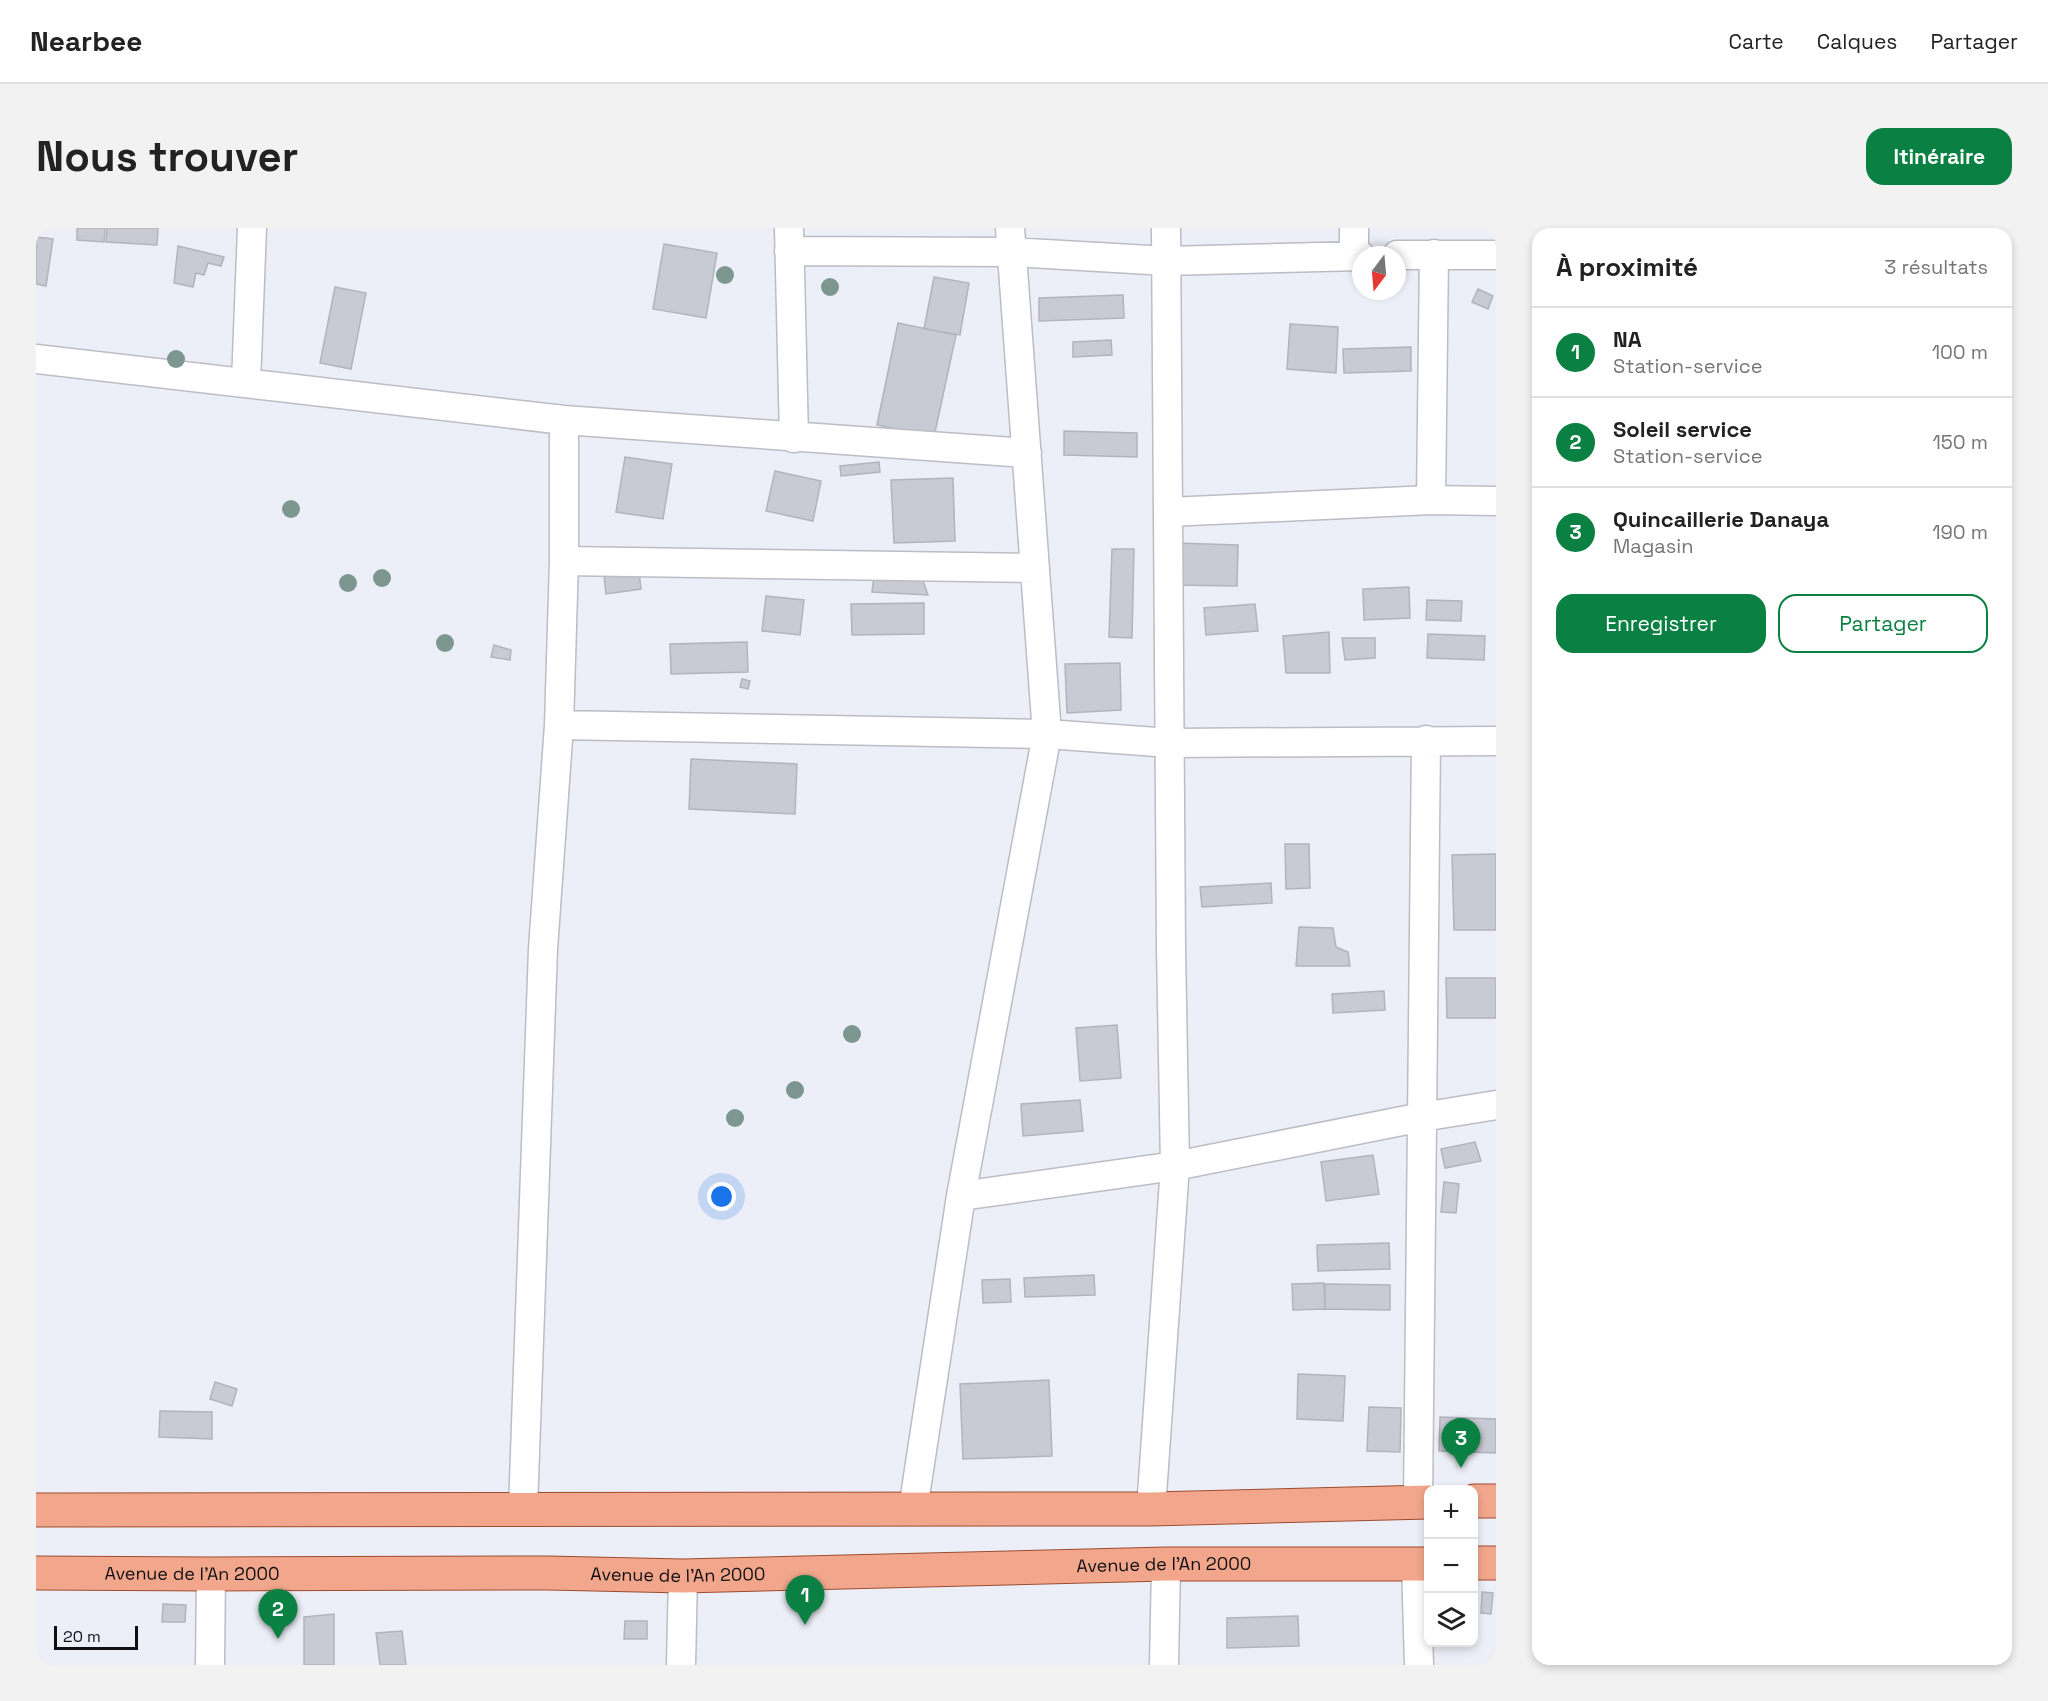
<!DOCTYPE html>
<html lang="fr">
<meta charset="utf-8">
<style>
:root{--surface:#fff;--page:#f2f2f2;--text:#222;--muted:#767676;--line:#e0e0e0;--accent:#0b8043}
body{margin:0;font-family:"Space Grotesk",sans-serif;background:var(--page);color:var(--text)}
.controls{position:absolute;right:18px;bottom:18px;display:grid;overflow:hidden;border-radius:12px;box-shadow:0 3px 9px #0003}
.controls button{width:54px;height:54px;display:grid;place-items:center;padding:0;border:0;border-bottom:2px solid var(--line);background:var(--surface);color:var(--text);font:30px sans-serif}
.compass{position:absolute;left:1316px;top:18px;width:54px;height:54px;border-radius:50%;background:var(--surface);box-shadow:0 3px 9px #0003;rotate:196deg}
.scale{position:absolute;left:18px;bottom:15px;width:84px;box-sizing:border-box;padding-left:6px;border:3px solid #101013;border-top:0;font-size:16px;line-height:21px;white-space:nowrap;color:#101013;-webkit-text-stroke:4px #edeff8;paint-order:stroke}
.you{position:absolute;left:686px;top:969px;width:21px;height:21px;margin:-15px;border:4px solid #fff;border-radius:50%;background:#1a73e8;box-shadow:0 0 0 9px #1a73e833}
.badge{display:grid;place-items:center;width:39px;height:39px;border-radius:50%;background:var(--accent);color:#fff;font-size:20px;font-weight:700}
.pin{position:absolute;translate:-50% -50px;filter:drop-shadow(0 2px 3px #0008)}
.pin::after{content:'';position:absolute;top:32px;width:21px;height:18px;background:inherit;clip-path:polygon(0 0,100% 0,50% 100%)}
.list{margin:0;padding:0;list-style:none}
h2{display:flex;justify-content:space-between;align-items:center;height:78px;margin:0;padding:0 24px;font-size:26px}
h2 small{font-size:20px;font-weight:400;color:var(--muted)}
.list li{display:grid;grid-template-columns:39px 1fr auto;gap:18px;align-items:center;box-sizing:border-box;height:90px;padding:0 24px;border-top:2px solid var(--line)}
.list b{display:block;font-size:22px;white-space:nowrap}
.list p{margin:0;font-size:20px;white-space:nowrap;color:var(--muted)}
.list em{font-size:20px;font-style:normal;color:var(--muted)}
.actions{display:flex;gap:12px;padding:18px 24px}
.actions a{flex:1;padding:14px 0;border:2px solid var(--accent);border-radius:18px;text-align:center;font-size:21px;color:var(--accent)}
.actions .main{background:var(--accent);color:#fff}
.icon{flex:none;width:33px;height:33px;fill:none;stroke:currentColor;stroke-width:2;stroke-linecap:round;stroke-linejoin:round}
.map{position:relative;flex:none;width:1460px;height:1437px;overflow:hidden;border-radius:18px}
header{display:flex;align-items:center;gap:36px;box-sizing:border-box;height:84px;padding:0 30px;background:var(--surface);border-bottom:2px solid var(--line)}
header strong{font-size:28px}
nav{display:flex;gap:33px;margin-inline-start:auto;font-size:21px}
.intro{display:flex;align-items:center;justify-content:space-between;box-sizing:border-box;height:144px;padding:0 36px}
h1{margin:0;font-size:42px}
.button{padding:15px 27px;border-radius:18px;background:var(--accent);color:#fff;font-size:21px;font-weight:700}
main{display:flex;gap:36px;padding:0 36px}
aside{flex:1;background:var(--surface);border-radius:18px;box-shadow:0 3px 9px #0003}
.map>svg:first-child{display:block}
.building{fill:#c9cbd4;stroke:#b2b4bc;stroke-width:1.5}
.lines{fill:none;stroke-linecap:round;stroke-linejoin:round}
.minor-casing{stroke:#bbbdc5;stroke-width:31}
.major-casing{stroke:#9d4c30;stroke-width:35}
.minor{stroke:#fff;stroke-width:28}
.major{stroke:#f2a78c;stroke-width:33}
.tree{fill:#7d9690}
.labels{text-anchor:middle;stroke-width:5;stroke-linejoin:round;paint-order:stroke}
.street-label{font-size:18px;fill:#101013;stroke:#edeff8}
</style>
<header>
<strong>Nearbee</strong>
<nav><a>Carte</a><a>Calques</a><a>Partager</a></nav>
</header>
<div class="intro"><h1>Nous trouver</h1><a class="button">Itinéraire</a></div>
<main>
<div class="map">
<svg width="1460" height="1437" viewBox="0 0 1460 1437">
<rect width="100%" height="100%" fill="#edeff8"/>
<path class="building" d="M 41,0 L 69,0 L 68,14 L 41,12 Z
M 71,0 L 122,0 L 121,17 L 70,14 Z
M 0,9 L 17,11 L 10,58 L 0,56 Z
M 628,16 L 681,25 L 670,90 L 617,81 Z
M 142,18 L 188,29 L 185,38 L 172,35 L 168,47 L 160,45 L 157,59 L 138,55 Z
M 898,49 L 933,55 L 924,107 L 888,101 Z
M 299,59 L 330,65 L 315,141 L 284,135 Z
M 1442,61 L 1457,68 L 1452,81 L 1436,74 Z
M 1087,67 L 1088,90 L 1003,93 L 1003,70 Z
M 862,95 L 920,107 L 898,209 L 841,197 Z
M 1254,96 L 1302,99 L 1300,145 L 1251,141 Z
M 1075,112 L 1076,127 L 1037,129 L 1037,114 Z
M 1375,119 L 1375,143 L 1308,145 L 1307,121 Z
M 1028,203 L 1101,205 L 1101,229 L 1028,227 Z
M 589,229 L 636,236 L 627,291 L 580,284 Z
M 843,234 L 844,244 L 805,248 L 804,238 Z
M 739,243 L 785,253 L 777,293 L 730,283 Z
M 917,250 L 919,313 L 858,315 L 855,252 Z
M 1140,315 L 1202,317 L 1201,358 L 1140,357 Z
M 1076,321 L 1098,321 L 1096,410 L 1073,409 Z
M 603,343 L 605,361 L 570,366 L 568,348 Z
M 838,348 L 886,350 L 892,367 L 836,364 Z
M 1373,359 L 1374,390 L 1328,392 L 1327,361 Z
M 730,368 L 768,372 L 764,407 L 726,403 Z
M 1391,372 L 1426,373 L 1425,393 L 1390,392 Z
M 888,375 L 888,406 L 816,407 L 815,376 Z
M 1219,376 L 1222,403 L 1170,407 L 1168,380 Z
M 1293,404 L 1294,445 L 1250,445 L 1247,408 Z
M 1392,406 L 1449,408 L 1448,432 L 1391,430 Z
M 1306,410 L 1339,410 L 1339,430 L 1309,432 Z
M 711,414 L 712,444 L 635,446 L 634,416 Z
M 458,417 L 475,422 L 474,432 L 455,429 Z
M 1084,435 L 1085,482 L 1031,485 L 1029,436 Z
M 706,451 L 714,453 L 712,461 L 704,459 Z
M 655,531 L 761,536 L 759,586 L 653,581 Z
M 1249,616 L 1273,616 L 1274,660 L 1250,661 Z
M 1460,626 L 1460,702 L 1418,702 L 1416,627 Z
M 1235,655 L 1236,675 L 1166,679 L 1164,659 Z
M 1263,699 L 1297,700 L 1300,719 L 1312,724 L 1314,738 L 1260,738 Z
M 1410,750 L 1460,750 L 1460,790 L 1411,790 Z
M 1348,763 L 1349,782 L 1297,785 L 1296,766 Z
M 1081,797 L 1085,850 L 1044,853 L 1040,800 Z
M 1044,872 L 1047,903 L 987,908 L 985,876 Z
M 1439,914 L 1445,933 L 1409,940 L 1405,921 Z
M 1337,927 L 1343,966 L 1290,973 L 1285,934 Z
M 1408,954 L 1423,956 L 1420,985 L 1405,984 Z
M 1353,1015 L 1354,1041 L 1282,1043 L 1281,1017 Z
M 1058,1047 L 1059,1067 L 989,1069 L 988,1050 Z
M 974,1051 L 975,1074 L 947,1075 L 946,1052 Z
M 1288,1055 L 1289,1081 L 1257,1082 L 1256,1056 Z
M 1289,1056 L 1354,1057 L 1354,1082 L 1289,1081 Z
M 1262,1146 L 1309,1148 L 1307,1193 L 1261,1191 Z
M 1013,1152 L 1016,1228 L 927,1231 L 924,1156 Z
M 179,1154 L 201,1161 L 196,1178 L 174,1171 Z
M 1333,1179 L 1365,1180 L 1364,1224 L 1331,1223 Z
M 124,1183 L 176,1184 L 176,1211 L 123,1209 Z
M 1404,1189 L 1460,1191 L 1460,1225 L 1403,1223 Z
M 1446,1364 L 1457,1365 L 1455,1386 L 1445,1385 Z
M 127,1376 L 150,1377 L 149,1394 L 126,1394 Z
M 298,1386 L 298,1437 L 268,1437 L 268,1389 Z
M 1262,1388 L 1263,1418 L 1191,1420 L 1191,1390 Z
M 589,1393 L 611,1393 L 611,1411 L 588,1411 Z
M 366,1403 L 370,1437 L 344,1437 L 340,1405 Z"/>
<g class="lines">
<defs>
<path id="minor" d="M 753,0 L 758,210
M 1318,0 L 1318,28
M 753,23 L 976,24 L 1131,33 L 1325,28
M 1361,27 L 1460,27
M 0,131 L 528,192 L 991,225
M 210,155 L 216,0
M 1395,272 L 1398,26
M 1133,284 L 1395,272 L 1460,273
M 528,333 L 999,340
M 523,497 L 1011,506 L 1134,515 L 1460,513
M 925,968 L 1139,938 L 1386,889 L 1460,877
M 1382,1274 L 1390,512
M 487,1281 L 507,721 L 523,497 L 528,333 L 528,192
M 877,1281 L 925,968 L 1011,506 L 974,0
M 1115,1281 L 1139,938 L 1135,720 L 1130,0
M 1380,1336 L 1383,1437
M 174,1437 L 175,1346
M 645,1437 L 647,1348
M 1128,1437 L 1130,1336"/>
<g id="major">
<path d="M 1438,1273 L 1460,1273"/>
<path d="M 0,1282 L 1115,1281 L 1392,1274"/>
<path d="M 1438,1335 L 1460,1335"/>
<path id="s1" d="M 0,1345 L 175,1346 L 512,1345 L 647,1348 L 1130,1336 L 1392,1336"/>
</g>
</defs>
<use href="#minor" class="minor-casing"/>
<use href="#major" class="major-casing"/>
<use href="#minor" class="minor"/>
<use href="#major" class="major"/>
</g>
<g class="tree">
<circle cx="689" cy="47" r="9"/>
<circle cx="794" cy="59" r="9"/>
<circle cx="140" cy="131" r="9"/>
<circle cx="255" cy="281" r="9"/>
<circle cx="346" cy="350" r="9"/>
<circle cx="312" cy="355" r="9"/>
<circle cx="409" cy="415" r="9"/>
<circle cx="816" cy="806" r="9"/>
<circle cx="759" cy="862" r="9"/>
<circle cx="699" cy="890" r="9"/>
</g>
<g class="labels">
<g class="street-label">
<text dy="6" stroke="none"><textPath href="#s1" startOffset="1128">Avenue de l'An 2000</textPath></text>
<text dy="6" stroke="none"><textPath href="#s1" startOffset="156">Avenue de l'An 2000</textPath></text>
<text dy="6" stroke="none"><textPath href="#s1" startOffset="642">Avenue de l'An 2000</textPath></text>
</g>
</g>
</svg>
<div class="controls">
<button>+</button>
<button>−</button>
<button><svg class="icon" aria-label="layers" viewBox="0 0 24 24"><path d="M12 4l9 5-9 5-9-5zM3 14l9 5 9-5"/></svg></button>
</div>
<svg class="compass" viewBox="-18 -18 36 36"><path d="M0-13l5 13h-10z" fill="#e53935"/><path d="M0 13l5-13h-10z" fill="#767676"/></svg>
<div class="scale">20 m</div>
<div class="you"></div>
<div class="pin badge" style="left:769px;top:1397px">1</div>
<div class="pin badge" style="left:242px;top:1411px">2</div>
<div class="pin badge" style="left:1425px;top:1240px">3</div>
</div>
<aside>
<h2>À proximité<small>3 résultats</small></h2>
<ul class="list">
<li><span class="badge">1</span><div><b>NA</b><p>Station-service</p></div><em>100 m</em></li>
<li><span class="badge">2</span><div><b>Soleil service</b><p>Station-service</p></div><em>150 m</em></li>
<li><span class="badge">3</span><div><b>Quincaillerie Danaya</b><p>Magasin</p></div><em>190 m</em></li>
</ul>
<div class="actions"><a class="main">Enregistrer</a><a>Partager</a></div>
</aside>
</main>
